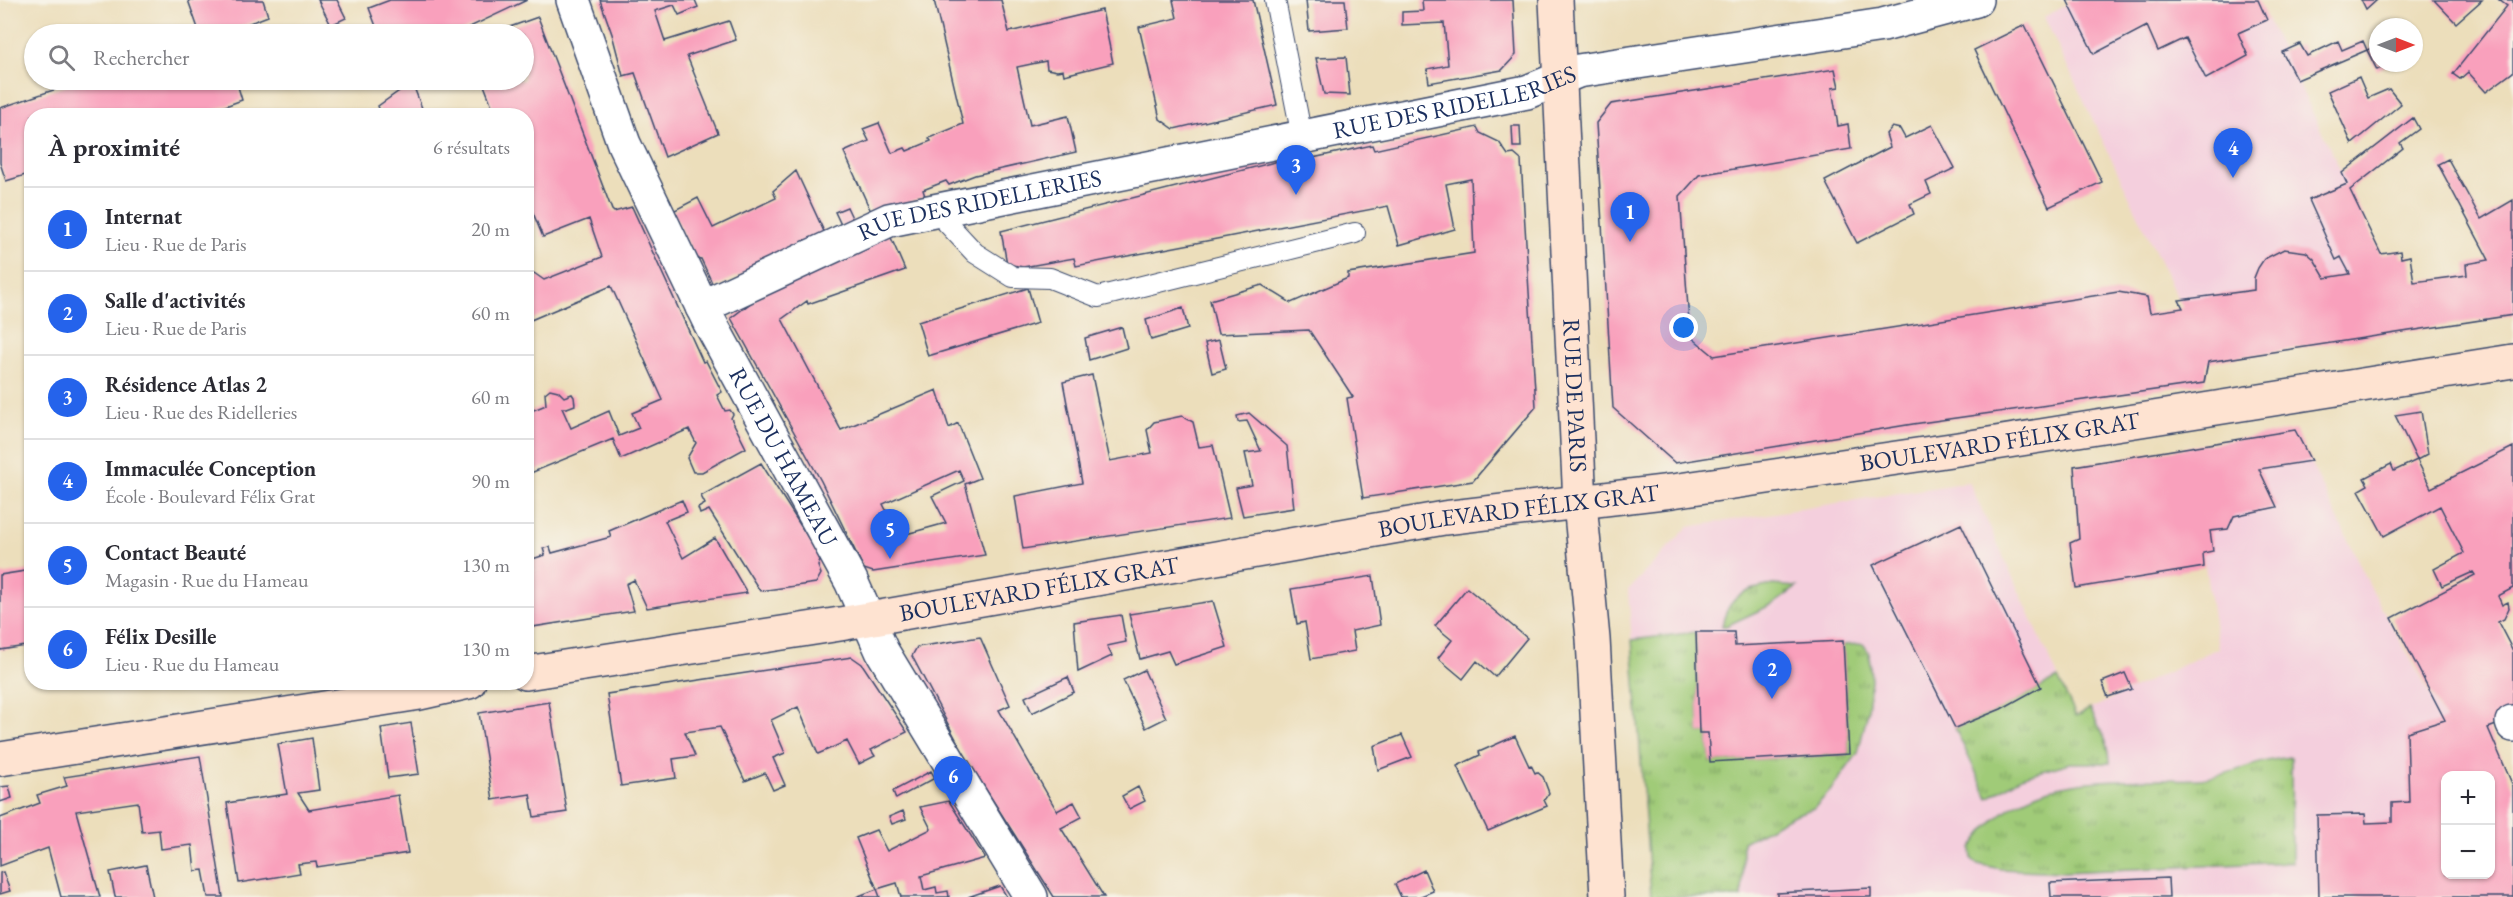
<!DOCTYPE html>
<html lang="fr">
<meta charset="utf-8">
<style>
:root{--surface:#fff;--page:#f7f7f7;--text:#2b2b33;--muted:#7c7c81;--line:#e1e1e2;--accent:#2563eb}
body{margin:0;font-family:"EB Garamond",serif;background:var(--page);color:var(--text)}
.controls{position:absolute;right:18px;bottom:18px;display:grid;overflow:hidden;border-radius:12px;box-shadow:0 2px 4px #0004}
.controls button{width:54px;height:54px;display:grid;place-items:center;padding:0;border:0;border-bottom:2px solid var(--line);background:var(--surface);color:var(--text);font:30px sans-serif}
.compass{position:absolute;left:2369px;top:18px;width:54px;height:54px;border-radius:50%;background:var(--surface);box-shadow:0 2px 4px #0004;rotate:90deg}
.you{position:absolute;left:1684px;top:328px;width:21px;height:21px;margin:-15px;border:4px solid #fff;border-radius:50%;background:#1a73e8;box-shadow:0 0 0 9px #1a73e833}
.badge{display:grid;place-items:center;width:39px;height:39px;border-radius:50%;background:var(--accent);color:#fff;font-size:20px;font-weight:700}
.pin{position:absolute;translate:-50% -50px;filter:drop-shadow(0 2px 3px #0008)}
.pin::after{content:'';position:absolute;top:32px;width:21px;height:18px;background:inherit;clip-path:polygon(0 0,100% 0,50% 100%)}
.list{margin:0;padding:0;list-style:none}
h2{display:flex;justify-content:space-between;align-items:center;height:78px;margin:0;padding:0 24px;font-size:26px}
h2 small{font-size:20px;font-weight:400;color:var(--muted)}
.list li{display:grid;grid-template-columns:39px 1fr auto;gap:18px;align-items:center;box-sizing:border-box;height:84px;padding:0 24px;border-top:2px solid var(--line)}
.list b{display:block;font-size:22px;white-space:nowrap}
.list p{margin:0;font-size:20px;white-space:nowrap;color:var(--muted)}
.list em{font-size:20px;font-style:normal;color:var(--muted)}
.icon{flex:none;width:33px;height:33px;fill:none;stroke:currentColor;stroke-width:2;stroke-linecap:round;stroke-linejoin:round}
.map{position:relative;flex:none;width:2513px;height:897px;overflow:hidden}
.search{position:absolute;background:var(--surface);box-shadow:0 2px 4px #0004;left:24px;top:24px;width:510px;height:66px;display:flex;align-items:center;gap:15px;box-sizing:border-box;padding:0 21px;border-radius:33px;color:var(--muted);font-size:22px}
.panel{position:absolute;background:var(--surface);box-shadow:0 2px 4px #0004;left:24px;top:108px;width:510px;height:582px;border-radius:24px}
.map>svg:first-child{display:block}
.built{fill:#f4cfdd;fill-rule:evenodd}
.grass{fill:url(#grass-tufts);stroke:#5e7d6b;stroke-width:1.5}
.building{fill:#f9a0bc;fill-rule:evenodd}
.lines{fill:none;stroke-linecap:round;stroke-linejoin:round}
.lane-casing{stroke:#3a496c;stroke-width:22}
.street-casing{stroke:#3a496c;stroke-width:36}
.secondary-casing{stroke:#3a496c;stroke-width:36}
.lane{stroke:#fff;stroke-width:20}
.street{stroke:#fff;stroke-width:33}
.secondary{stroke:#fee3d1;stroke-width:33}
.labels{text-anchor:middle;stroke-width:5;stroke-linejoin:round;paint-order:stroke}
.street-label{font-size:24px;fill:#1b2f5e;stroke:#f7f3e8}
</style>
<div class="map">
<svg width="2513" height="897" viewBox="0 0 2513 897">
<defs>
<pattern id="grass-tufts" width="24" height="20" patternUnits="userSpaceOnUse" patternTransform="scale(1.5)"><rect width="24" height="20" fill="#a0cb78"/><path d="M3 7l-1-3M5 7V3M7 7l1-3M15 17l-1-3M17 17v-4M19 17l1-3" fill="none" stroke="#82a566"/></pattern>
</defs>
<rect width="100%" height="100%" fill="#f7f3e8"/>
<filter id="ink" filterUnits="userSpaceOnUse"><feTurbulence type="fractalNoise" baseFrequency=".0167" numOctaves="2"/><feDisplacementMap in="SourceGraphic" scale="12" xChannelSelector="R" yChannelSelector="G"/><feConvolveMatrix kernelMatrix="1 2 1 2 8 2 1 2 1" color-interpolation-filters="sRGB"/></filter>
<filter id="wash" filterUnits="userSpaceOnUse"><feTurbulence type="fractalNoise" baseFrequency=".008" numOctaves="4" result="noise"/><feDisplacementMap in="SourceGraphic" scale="24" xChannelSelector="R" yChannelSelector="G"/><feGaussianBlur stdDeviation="1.35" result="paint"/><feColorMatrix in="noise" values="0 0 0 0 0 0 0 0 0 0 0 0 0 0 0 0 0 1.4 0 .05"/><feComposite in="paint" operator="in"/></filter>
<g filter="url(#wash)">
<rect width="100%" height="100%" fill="#ecdebb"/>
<path class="built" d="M 2258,0 L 2388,268 L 2208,362 L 2044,17 L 2069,3 Z
M 2295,430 L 2373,592 L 2444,719 L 2480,709 L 2513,897 L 1651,897 L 1628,590 L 1688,527 L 1969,482 L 2076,716 L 2218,648 L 2186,447 ZM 2446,776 L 2490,776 L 2490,874 L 2446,874 Z"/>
<path class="grass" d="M 1773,585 L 1797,587 L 1775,603 L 1726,626 L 1722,626 C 1728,595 1746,589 1773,585 Z
M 1696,632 L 1699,733 L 1708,733 L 1710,762 L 1849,754 L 1843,645 L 1863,644 L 1869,652 L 1871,679 L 1868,711 L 1858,753 L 1831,790 L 1814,808 L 1794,815 L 1743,842 L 1742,897 L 1651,897 L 1632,640 Z
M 2058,678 L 2076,716 L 2090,709 C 2099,727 2110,743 2110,763 L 2070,763 L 2021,777 L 1988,798 L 1955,728 L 1996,711 Z
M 2291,757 L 2292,862 L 2064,872 L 2000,869 L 1978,864 L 1972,859 L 1971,849 C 2015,777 2087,781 2161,779 C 2173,779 2186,780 2198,779 C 2230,776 2259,759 2291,757 Z"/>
<g id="blocks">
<path class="building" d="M 188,0 L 263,0 L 268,16 L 221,34 L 200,34 Z
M 318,0 L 337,0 L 346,18 L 331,25 Z
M 390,0 L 527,0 L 455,34 L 379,34 L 369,8 Z
M 600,0 L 695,0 L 698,7 L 679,15 L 674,5 L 655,11 L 665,41 L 729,21 L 736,40 L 687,56 L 718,133 L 665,157 L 635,73 L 623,76 L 612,34 Z
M 934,0 L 1001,0 L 1009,32 L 1102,10 L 1113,63 L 1064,75 L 1063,70 L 1057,71 L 1047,69 L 1046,61 L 1017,67 L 1030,125 L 1068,116 L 1076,152 L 975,175 L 949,185 L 946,181 L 923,190 L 925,196 L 873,216 L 844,152 L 869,141 L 863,129 L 879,123 L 892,153 L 905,148 L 907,151 L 931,141 L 929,138 L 963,124 Z
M 1173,0 L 1253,0 L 1277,105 L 1174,129 L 1160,119 L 1139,27 L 1177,18 Z
M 1306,0 L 1345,0 L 1348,28 L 1309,31 Z
M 1422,0 L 1513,0 L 1516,55 L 1502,70 L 1429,83 L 1427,69 L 1448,65 L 1444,23 L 1402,25 L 1402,12 L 1423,11 Z
M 2067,0 L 2258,0 L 2267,20 L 2238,33 L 2248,56 L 2206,79 L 2185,38 L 2158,51 L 2147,26 L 2094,54 Z
M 2361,0 L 2377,0 L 2366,10 Z
M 2434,0 L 2482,0 L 2456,23 Z
M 2499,0 L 2513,0 L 2513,72 L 2486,92 L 2468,72 L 2460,79 L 2453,74 L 2507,6 Z
M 538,17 L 612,210 L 614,212 L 632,207 L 703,362 L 706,361 L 722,392 L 717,395 L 725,411 L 730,410 L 733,414 L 731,418 L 746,448 L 702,472 L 693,472 L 687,458 L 696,443 L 689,429 L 621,459 L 613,439 L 526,475 L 526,413 L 546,405 L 545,393 L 550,389 L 558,391 L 564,397 L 572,394 L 574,397 L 575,405 L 567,408 L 562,408 L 571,428 L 609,411 L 619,436 L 639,428 L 632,413 L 663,400 L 611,286 L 526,322 L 526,277 L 534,273 L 544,280 L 602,257 L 589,219 L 543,237 L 526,196 L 526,116 L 496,116 L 482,80 L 524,80 L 524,34 L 490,34 Z
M 2025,25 L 2102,182 L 2049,207 L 1974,50 Z
M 2338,41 L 2342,50 L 2363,41 L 2367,50 L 2297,80 L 2282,52 L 2300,44 L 2307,56 Z
M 2378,45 L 2378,63 L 2390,63 L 2377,70 L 2367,50 Z
M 1346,57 L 1350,95 L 1324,94 L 1316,58 Z
M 1835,69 L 1839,87 L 1832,88 L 1838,126 L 1848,124 L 1851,149 L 1699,175 L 1680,196 L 1690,336 L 1714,356 L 2118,292 L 2147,297 L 2150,313 L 2183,308 L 2179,300 L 2254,290 L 2254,278 L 2258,268 L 2264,259 L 2284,249 L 2306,252 L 2314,259 L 2325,278 L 2350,274 L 2341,257 L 2336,260 L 2309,200 L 2347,184 L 2342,173 L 2413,118 L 2419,129 L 2400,143 L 2403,148 L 2350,190 L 2381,254 L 2400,251 L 2401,258 L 2410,256 L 2414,282 L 2467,275 L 2466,264 L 2489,260 L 2438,164 L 2448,159 L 2481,219 L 2513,200 L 2513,315 L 2208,362 L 2204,383 L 1913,424 L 1675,463 L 1613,408 L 1596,123 L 1611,104 Z
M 2359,77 L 2368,98 L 2389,89 L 2401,104 L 2352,144 L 2328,91 Z
M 83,80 L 236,80 L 242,100 L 198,116 L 32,116 L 32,173 L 6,181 L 0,163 L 0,108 Z
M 412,82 L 425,116 L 382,116 L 378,106 Z
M 1932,125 L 1955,168 L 1926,182 L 1931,194 L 1910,204 L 1914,214 L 1857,243 L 1825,181 L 1890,147 L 1886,134 L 1892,127 L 1900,129 L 1905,138 Z
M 1512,126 L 1520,126 L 1521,147 L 1513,147 Z
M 1477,127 L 1480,133 L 1499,142 L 1508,155 L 1514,154 L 1521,160 L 1536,407 L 1473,481 L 1363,498 L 1347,398 L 1353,397 L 1309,330 L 1218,334 L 1210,300 L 1262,285 L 1291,303 L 1348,278 L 1348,273 L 1474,253 L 1471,179 L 1446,184 L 1455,229 L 1399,245 L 1388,206 L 1076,266 L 1074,258 L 1023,267 L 1007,264 L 1001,231 L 1307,154 L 1308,159 L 1372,145 L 1374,150 Z
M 796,171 L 826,236 L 714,287 L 701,259 L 695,258 L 673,211 L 698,198 L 713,228 L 776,198 L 773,191 Z
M 847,207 L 855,224 L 843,229 L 835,212 Z
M 889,233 L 905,270 L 808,304 L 807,301 L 782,319 L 841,430 L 937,390 L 949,428 L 958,423 L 980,478 L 965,484 L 985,555 L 873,572 L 864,569 L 821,481 L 731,318 L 790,273 ZM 959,470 L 964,481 L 932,496 L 946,523 L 899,536 L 883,504 Z
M 1028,288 L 1038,323 L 928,356 L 918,322 Z
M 1183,308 L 1188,329 L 1151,340 L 1146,320 Z
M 1122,327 L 1127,348 L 1089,360 L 1085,338 Z
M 1219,340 L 1226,369 L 1212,373 L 1205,343 Z
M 1092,375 L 1110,461 L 1152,453 L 1147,430 L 1154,422 L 1182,416 L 1193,422 L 1199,447 L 1213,445 L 1230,518 L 1023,549 L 1015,496 L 1082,483 L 1063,382 Z
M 2421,411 L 2428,454 L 2417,460 L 2395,415 Z
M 1249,413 L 1287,446 L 1294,508 L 1243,516 L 1236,488 L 1252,485 L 1245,453 L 1261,451 L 1247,421 L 1238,422 L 1237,416 Z
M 2295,430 L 2311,461 L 2259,469 L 2277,507 L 2234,516 L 2228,529 L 2210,531 L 2213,551 L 2203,553 L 2204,567 L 2076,588 L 2070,543 L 2079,539 L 2074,466 Z
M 2513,447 L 2513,588 L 2498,596 L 2502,605 L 2508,602 L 2509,608 L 2504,619 L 2498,622 L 2513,651 L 2513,719 L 2488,728 L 2513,786 L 2513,897 L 2319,897 L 2317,815 L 2365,814 L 2366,823 L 2392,822 L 2392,803 L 2409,802 L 2407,732 L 2445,720 L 2392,618 L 2475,575 L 2473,572 L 2442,586 L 2434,569 L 2464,553 L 2440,506 L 2384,536 L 2359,490 L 2368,485 L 2364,478 L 2391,464 L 2394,471 L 2417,460 L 2431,488 ZM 2445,776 L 2490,776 L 2490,874 L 2446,874 Z
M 761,463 L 821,558 L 818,566 L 821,574 L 816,583 L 760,591 L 709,510 L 700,514 L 698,508 L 705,504 L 701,496 Z
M 682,500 L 687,512 L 665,521 L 683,558 L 715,538 L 747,593 L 647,608 L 634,580 L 626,584 L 634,611 L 526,628 L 526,561 L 545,555 L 543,548 L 550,547 L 552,553 L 611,537 L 609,531 Z
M 1961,524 L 2041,687 L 2001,709 L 1955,728 L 1873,565 Z
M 32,570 L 32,645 L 0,650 L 0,575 Z
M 1373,576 L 1380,625 L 1352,631 L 1355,651 L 1311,659 L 1305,622 L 1297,624 L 1291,589 Z
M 1467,588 L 1527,638 L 1495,677 L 1477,661 L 1463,679 L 1438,658 L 1452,640 L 1435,626 Z
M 1213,601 L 1227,647 L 1174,664 L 1168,651 L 1140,659 L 1129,614 Z
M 1121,615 L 1126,642 L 1107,646 L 1112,656 L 1078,672 L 1074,622 Z
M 1696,632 L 1734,632 L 1735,646 L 1843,641 L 1849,754 L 1710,762 L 1708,733 L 1699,733 Z
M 980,637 L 1010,705 L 999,710 L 1057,811 L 1074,802 L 1082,817 L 1061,828 L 1104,897 L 1054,897 L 966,758 L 912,656 L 917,647 Z
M 852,657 L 862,664 L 907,732 L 871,750 L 875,756 L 859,764 L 847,741 L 818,754 L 798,707 L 771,720 L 785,753 L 773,758 L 785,785 L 773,790 L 765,773 L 745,781 L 720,727 L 685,732 L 695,756 L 673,759 L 676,778 L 621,786 L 607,694 Z
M 1144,670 L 1166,718 L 1146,728 L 1123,680 Z
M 2125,673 L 2132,689 L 2108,697 L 2102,682 Z
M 1068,677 L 1074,692 L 1032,713 L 1025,697 Z
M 549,702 L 567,812 L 534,817 L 530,794 L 493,800 L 479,713 Z
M 411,723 L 419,774 L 388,778 L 381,728 Z
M 1402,735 L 1412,757 L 1378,770 L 1374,746 Z
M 1515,736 L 1529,766 L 1531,765 L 1535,773 L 1537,772 L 1543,777 L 1549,793 L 1544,800 L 1547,806 L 1488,831 L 1457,766 L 1480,755 L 1479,752 Z
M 312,738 L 319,790 L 298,793 L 309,810 L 398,795 L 408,853 L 317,867 L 316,862 L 298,864 L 300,873 L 239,883 L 227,803 L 287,794 L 278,744 Z
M 200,756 L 223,897 L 208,897 L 203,870 L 195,871 L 192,845 L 161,849 L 159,830 L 142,832 L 138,802 L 76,811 L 100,897 L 61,897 L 48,848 L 0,866 L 0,818 L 40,803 L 37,795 L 67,786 L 64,777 Z
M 931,771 L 935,778 L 896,799 L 893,791 Z
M 9,786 L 12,798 L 0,802 L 0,787 Z
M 1138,787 L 1145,801 L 1129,809 L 1122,796 Z
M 949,801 L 985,858 L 921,876 L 924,890 L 936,887 L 937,893 L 948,891 L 949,897 L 901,897 L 897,883 L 877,889 L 856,838 L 876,830 L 887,851 L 931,829 L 920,807 Z
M 903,811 L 906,819 L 892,824 L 889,817 Z
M 146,865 L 153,897 L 115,897 L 110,872 Z
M 1424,870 L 1433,891 L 1419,897 L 1401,897 L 1395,884 Z
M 3,872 L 10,891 L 0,894 L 0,873 Z
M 2168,878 L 2169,897 L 2051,897 L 2050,883 Z
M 1000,886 L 1007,897 L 968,897 Z
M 1871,888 L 1871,897 L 1777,897 L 1777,893 Z
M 877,889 L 880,897 L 856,897 Z"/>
</g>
</g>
<g filter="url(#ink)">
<use href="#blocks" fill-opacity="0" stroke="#3a496c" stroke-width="1.5"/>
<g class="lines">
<defs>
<path id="lane" d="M 1275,0 L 1302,137
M 935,210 L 975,253 L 1013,277 L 1050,278 L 1098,297 L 1355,233"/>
<g id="street">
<path id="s1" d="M 573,0 L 624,144 L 709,321 L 851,581 L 882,651 L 1031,897"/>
<path id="s2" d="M 702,307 L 889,220 L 1527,92 L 1578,71 L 1883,25 L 1976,0"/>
<path d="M 2512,722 L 2513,725"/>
</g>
<g id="secondary">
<path id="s3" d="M 1556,0 L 1580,503 L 1593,639 L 1607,897"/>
<path id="s4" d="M 526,673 L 840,624 L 1444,518 L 1672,491 L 1958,449 L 2513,361"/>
<path d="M 0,759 L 420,693 L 469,682"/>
</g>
</defs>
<use href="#lane" class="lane-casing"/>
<use href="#street" class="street-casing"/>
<use href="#secondary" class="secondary-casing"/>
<use href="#lane" class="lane"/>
<use href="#street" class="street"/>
<use href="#secondary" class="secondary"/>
</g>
</g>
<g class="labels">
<g class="street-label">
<text dy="8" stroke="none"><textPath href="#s2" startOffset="784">RUE DES RIDELLERIES</textPath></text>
<text dy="8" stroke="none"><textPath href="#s2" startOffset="298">RUE DES RIDELLERIES</textPath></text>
<text dy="8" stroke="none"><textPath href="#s3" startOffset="396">RUE DE PARIS</textPath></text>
<text dy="8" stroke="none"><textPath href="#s4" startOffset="1492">BOULEVARD FÉLIX GRAT</textPath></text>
<text dy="8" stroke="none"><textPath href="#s1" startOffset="504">RUE DU HAMEAU</textPath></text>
<text dy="8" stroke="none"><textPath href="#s4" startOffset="1006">BOULEVARD FÉLIX GRAT</textPath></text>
<text dy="8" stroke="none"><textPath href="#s4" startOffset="520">BOULEVARD FÉLIX GRAT</textPath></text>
</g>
</g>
</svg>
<div class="controls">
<button>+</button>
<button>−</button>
</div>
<svg class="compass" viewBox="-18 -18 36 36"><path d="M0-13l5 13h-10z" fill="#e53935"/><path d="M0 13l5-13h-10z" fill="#7c7c81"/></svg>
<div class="you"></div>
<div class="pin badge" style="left:1630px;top:242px">1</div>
<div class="pin badge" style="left:1772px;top:699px">2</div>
<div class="pin badge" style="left:1296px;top:195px">3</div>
<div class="pin badge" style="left:2233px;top:178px">4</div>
<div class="pin badge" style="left:890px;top:559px">5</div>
<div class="pin badge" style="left:953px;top:806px">6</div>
<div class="search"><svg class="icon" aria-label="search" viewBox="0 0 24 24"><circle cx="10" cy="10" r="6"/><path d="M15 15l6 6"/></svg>Rechercher</div>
<section class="panel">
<h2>À proximité<small>6 résultats</small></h2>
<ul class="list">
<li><span class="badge">1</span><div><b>Internat</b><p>Lieu · Rue de Paris</p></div><em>20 m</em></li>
<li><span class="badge">2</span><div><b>Salle d'activités</b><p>Lieu · Rue de Paris</p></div><em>60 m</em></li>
<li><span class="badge">3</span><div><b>Résidence Atlas 2</b><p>Lieu · Rue des Ridelleries</p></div><em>60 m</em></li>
<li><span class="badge">4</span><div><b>Immaculée Conception</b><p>École · Boulevard Félix Grat</p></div><em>90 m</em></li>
<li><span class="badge">5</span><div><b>Contact Beauté</b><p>Magasin · Rue du Hameau</p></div><em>130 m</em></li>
<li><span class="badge">6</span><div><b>Félix Desille</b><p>Lieu · Rue du Hameau</p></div><em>130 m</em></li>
</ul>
</section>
</div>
